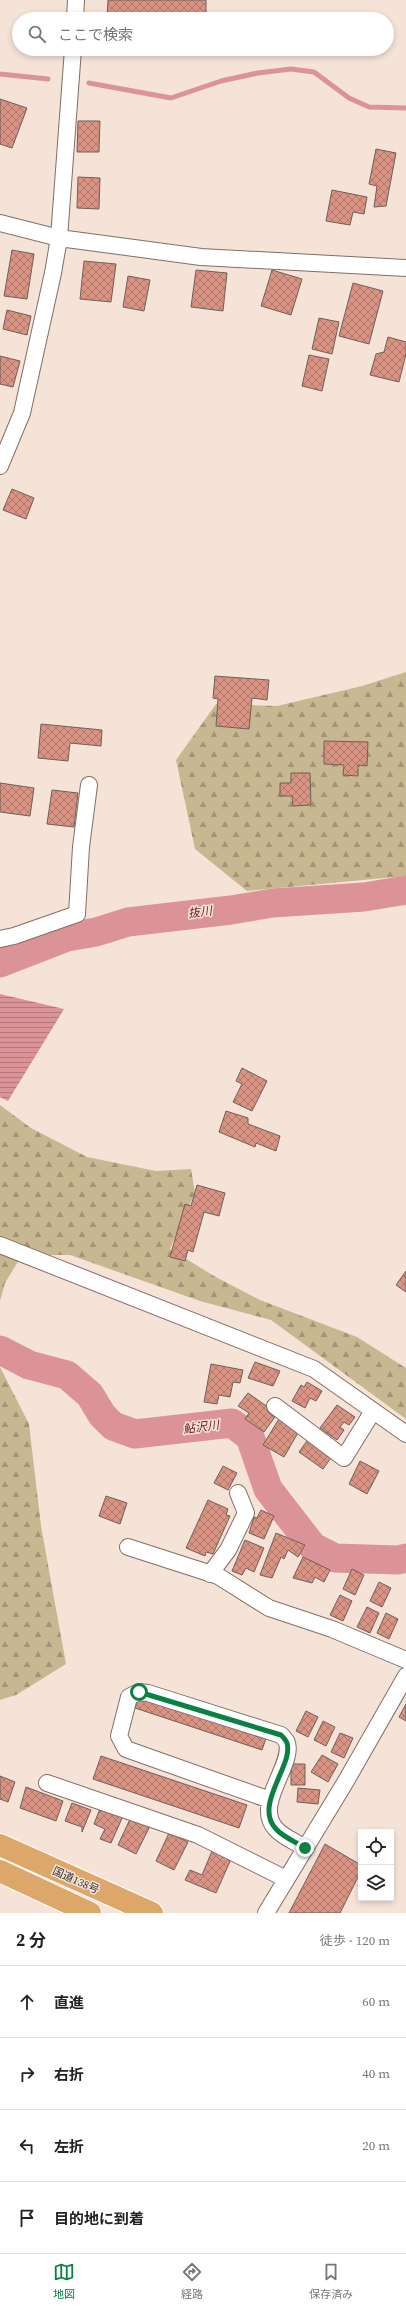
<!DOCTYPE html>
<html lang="ja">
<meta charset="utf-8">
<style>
:root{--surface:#fff;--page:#f6f6f6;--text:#222;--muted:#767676;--line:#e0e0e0;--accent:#0b8043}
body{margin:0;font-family:"Source Serif 4","Noto Sans JP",serif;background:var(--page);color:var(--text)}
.controls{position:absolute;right:12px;bottom:12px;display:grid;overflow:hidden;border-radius:0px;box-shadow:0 2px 6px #0003}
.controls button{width:36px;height:36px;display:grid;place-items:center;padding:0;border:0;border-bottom:1px solid var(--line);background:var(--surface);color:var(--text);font:20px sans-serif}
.stop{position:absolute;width:12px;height:12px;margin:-9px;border:3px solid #0b8043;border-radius:50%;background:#fff}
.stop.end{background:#0b8043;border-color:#fff;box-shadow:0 1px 4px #0008}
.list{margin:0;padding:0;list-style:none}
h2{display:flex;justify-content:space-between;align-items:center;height:52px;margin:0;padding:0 16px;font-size:17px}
h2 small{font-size:13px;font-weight:400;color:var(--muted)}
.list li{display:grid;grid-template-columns:26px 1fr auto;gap:12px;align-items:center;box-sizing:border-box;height:72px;padding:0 16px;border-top:1px solid var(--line)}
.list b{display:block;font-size:15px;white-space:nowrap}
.list em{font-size:13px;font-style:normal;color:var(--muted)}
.icon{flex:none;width:22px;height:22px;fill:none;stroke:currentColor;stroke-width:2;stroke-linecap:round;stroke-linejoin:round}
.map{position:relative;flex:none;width:406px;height:1913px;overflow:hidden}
.search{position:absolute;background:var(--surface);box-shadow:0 2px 6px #0003;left:12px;right:12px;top:12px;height:44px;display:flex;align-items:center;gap:10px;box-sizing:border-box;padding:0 14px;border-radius:22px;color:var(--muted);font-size:15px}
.sheet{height:340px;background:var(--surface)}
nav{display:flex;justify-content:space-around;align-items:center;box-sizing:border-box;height:56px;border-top:1px solid var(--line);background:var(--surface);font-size:11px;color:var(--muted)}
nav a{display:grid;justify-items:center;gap:2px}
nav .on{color:var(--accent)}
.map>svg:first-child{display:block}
.forest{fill:url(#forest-firs)}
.water{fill:url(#water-rules)}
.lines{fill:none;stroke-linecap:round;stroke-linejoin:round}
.stream{stroke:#dc9398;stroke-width:5}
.river{stroke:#dc9398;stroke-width:29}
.building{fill:url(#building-cross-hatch);stroke:#715e5a}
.minor-casing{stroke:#806f66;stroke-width:18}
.highway-casing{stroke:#fff;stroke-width:24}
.minor{stroke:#fff;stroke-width:16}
.highway{stroke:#dca769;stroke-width:22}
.route{stroke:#0b8043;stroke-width:5}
.labels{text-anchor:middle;stroke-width:3;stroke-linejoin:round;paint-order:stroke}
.street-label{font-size:11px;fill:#37302b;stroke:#f6e3d8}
.water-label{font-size:12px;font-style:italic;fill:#6e1928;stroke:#f6e3d8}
</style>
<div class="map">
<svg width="406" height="1913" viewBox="0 0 406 1913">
<defs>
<pattern id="forest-firs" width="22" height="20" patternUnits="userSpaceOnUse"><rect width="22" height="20" fill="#c8b892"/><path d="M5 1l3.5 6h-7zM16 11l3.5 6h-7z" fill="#a39677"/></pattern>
<pattern id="water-rules" width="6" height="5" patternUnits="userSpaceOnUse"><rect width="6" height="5" fill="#dc9398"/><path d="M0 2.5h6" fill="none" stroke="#b3787c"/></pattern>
<pattern id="building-cross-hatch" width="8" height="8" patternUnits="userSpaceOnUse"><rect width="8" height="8" fill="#d99383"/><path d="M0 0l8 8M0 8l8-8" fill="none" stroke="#b1786b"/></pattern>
</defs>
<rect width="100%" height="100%" fill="#f6e3d8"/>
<path class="forest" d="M 406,672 L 406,876 L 247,891 L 195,849 L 176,760 L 216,704 L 277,706 L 362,686 Z
M 0,1105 L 31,1128 L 87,1157 L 156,1171 L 191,1169 L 195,1193 L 170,1249 L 214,1276 L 260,1300 L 357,1337 L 406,1368 L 406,1419 L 271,1320 L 200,1301 L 70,1255 L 22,1255 L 5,1283 L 0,1301 Z
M 0,1367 L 29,1424 L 41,1526 L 66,1664 L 16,1695 L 0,1700 Z"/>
<path class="water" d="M 0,994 L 64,1009 L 8,1101 L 0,1097 Z"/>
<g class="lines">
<path class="stream" d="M 0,74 L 48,79
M 89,83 L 171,98 L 221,81 L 258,73 L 291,69 L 314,72 L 349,98 L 369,107 L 406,108"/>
<path class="river" d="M 0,963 L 67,937 L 96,932 L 128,922 L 231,910 L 273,903 L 364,897 L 406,890
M 0,1350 L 29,1365 L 67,1375 L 90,1395 L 102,1415 L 113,1426 L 135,1434 L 232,1423 L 250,1437 L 268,1489 L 313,1547 L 335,1558 L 398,1560 L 406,1558"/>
</g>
<path class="building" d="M 108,0 L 206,0 L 206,19 L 107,19 Z
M 0,99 L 27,108 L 12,148 L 0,144 Z
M 78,121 L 100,121 L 99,152 L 77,152 Z
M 376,149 L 396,153 L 386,206 L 374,207 L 377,186 L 369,184 Z
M 78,177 L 100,178 L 99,209 L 77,208 Z
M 332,190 L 367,197 L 364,214 L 353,212 L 350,225 L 326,221 Z
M 12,250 L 34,254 L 27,299 L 4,296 Z
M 84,261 L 116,264 L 111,302 L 80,299 Z
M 196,270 L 227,273 L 223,311 L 191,307 Z
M 272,270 L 302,279 L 291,315 L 261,306 Z
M 128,276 L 150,280 L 144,311 L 123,307 Z
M 353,283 L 383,291 L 369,344 L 339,336 Z
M 7,310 L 31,316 L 27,335 L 3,329 Z
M 319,318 L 339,322 L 332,354 L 312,349 Z
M 388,337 L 406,342 L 406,354 L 399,382 L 370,375 L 376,354 L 384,352 Z
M 309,355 L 329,359 L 322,391 L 302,386 Z
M 0,356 L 20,361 L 13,387 L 0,384 Z
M 12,489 L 34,498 L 26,519 L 3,510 Z
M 215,676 L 269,680 L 267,700 L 252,698 L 249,729 L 216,726 L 218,699 L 213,698 Z
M 41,724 L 102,730 L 101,746 L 70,743 L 68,761 L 38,758 Z
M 324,741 L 368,742 L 367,766 L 358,765 L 358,776 L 343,775 L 344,765 L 324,764 Z
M 291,773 L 310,773 L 311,805 L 293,806 L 292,796 L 280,796 L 280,783 L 291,783 Z
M 0,783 L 34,788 L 30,816 L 0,812 Z
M 52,790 L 78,793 L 74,827 L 47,824 Z
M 242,1068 L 267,1081 L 252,1111 L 233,1102 L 242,1084 L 236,1081 Z
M 226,1111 L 248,1118 L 248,1124 L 280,1136 L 276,1151 L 256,1143 L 255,1147 L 219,1132 Z
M 197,1185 L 225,1193 L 219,1216 L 204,1212 L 193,1252 L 188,1250 L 185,1261 L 170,1257 L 185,1204 L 191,1206 Z
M 406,1271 L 406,1292 L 396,1285 Z
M 255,1362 L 280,1371 L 273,1386 L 248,1378 Z
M 211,1364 L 243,1370 L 240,1383 L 233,1382 L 230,1397 L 219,1395 L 217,1404 L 204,1402 Z
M 307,1382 L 322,1391 L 316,1401 L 310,1398 L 305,1408 L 292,1401 L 301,1385 L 304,1387 Z
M 248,1393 L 272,1410 L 269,1413 L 275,1417 L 264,1432 L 245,1419 L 249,1413 L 238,1406 Z
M 337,1405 L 355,1417 L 349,1425 L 344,1422 L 340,1427 L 344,1430 L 337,1440 L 320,1428 Z
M 279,1419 L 299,1431 L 284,1457 L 263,1445 Z
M 309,1438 L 333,1455 L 323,1469 L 299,1452 Z
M 360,1461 L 379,1471 L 367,1494 L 349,1484 Z
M 223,1466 L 237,1473 L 228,1490 L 214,1483 Z
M 106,1496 L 127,1503 L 120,1524 L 99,1516 Z
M 208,1500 L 228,1509 L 226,1515 L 230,1516 L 213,1554 L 206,1552 L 205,1556 L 186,1548 Z
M 261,1510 L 274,1516 L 264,1539 L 249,1533 L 254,1517 L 257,1518 Z
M 276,1533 L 305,1545 L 298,1557 L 288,1550 L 284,1559 L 281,1557 L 272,1578 L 260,1575 Z
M 245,1540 L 264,1548 L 254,1572 L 246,1568 L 242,1575 L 232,1571 Z
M 303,1557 L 330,1570 L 324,1582 L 315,1577 L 312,1583 L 293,1578 Z
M 352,1569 L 364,1575 L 355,1595 L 343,1589 Z
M 379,1582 L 391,1588 L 382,1607 L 370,1601 Z
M 340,1595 L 352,1601 L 343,1621 L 330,1615 Z
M 367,1607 L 379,1613 L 370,1633 L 357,1627 Z
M 386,1613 L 398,1619 L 389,1639 L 377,1633 Z
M 143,1685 L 270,1727 L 262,1750 L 135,1708 Z
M 406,1704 L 406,1721 L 399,1717 Z
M 306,1711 L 318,1717 L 308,1737 L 296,1731 Z
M 323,1721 L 335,1727 L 326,1746 L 314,1740 Z
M 340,1733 L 353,1738 L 344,1758 L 331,1752 Z
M 322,1755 L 338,1764 L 328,1782 L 311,1772 Z
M 101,1756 L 247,1805 L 239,1828 L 93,1779 Z
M 291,1764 L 305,1764 L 305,1785 L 291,1785 Z
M 0,1776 L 15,1782 L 8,1802 L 0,1799 Z
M 26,1787 L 63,1801 L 56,1821 L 20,1808 Z
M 298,1788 L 320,1790 L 318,1804 L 297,1802 Z
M 72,1803 L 91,1810 L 82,1832 L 82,1827 L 65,1821 Z
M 101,1806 L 123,1816 L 111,1843 L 100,1839 L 105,1829 L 94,1824 Z
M 131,1817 L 150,1826 L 136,1854 L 118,1845 Z
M 169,1833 L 188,1842 L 174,1870 L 156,1861 Z
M 325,1844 L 361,1865 L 361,1871 L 340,1913 L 289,1913 Z
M 212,1851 L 231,1859 L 216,1893 L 185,1880 L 190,1870 L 202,1875 Z"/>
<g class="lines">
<defs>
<path id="minor" d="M 75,19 L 76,0
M 0,223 L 59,238 L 201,257 L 406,268
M 0,466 L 22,413 L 53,273 L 59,238 L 73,49
M 0,939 L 14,936 L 77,914 L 81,847 L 89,785
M 0,1245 L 314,1369 L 406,1434
M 275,1406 L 344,1458 L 373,1411
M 128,1547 L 218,1576 L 269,1608 L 332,1629 L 406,1660
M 210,1574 L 228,1550 L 246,1513 L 238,1493
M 47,1783 L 198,1835 L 286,1879
M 270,1800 L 126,1749 L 119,1736 L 129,1697 L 139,1692 L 148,1693 L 281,1735 C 283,1737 286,1740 287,1743 C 294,1765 253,1805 276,1829 C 283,1837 296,1842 305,1848
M 266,1913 L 346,1781 L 406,1676"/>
<path id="highway" d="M 0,1845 L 152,1913
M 0,1871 L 90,1913"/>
</defs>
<use href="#minor" class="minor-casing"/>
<use href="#highway" class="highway-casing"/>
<use href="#minor" class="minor"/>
<use href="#highway" class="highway"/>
</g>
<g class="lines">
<path class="route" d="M 139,1692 L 281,1735 C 283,1737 286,1740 287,1743 C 294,1765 253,1805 276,1829 C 283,1837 296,1842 305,1848"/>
</g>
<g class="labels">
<g class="street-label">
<text transform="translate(76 1880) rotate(24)" y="4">国道138号</text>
</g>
<g class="water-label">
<text transform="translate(200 912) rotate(-7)" y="4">抜川</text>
<text transform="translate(201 1427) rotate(-7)" y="4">鮎沢川</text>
</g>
</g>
</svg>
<div class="controls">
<button><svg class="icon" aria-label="locate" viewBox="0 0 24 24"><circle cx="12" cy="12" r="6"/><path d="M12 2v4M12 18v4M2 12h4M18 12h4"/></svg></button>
<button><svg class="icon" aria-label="layers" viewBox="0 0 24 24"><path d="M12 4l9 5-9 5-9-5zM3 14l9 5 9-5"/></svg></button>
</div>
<div class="stop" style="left:139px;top:1692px"></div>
<div class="stop end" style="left:305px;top:1848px"></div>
<div class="search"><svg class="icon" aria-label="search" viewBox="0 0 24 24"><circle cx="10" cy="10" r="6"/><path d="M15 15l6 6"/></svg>ここで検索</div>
</div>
<section class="sheet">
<h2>2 分<small>徒歩 · 120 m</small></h2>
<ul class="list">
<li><svg class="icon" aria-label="ahead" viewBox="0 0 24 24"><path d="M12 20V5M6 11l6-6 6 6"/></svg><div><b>直進</b></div><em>60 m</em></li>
<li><svg class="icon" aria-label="right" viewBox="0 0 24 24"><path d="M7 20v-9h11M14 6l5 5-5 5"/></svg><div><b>右折</b></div><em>40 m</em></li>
<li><svg class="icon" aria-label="left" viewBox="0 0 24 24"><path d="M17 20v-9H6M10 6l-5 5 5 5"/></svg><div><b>左折</b></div><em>20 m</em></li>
<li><svg class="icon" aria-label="arrive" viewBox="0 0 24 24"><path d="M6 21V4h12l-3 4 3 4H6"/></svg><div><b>目的地に到着</b></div></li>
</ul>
</section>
<nav>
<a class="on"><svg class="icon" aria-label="map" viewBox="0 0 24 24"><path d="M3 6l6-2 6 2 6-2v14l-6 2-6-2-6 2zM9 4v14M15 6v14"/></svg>地図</a>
<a><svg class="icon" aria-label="directions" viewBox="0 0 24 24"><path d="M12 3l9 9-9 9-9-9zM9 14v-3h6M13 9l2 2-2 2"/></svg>経路</a>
<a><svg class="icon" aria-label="saved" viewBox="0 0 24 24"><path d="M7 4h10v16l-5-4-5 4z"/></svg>保存済み</a>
</nav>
